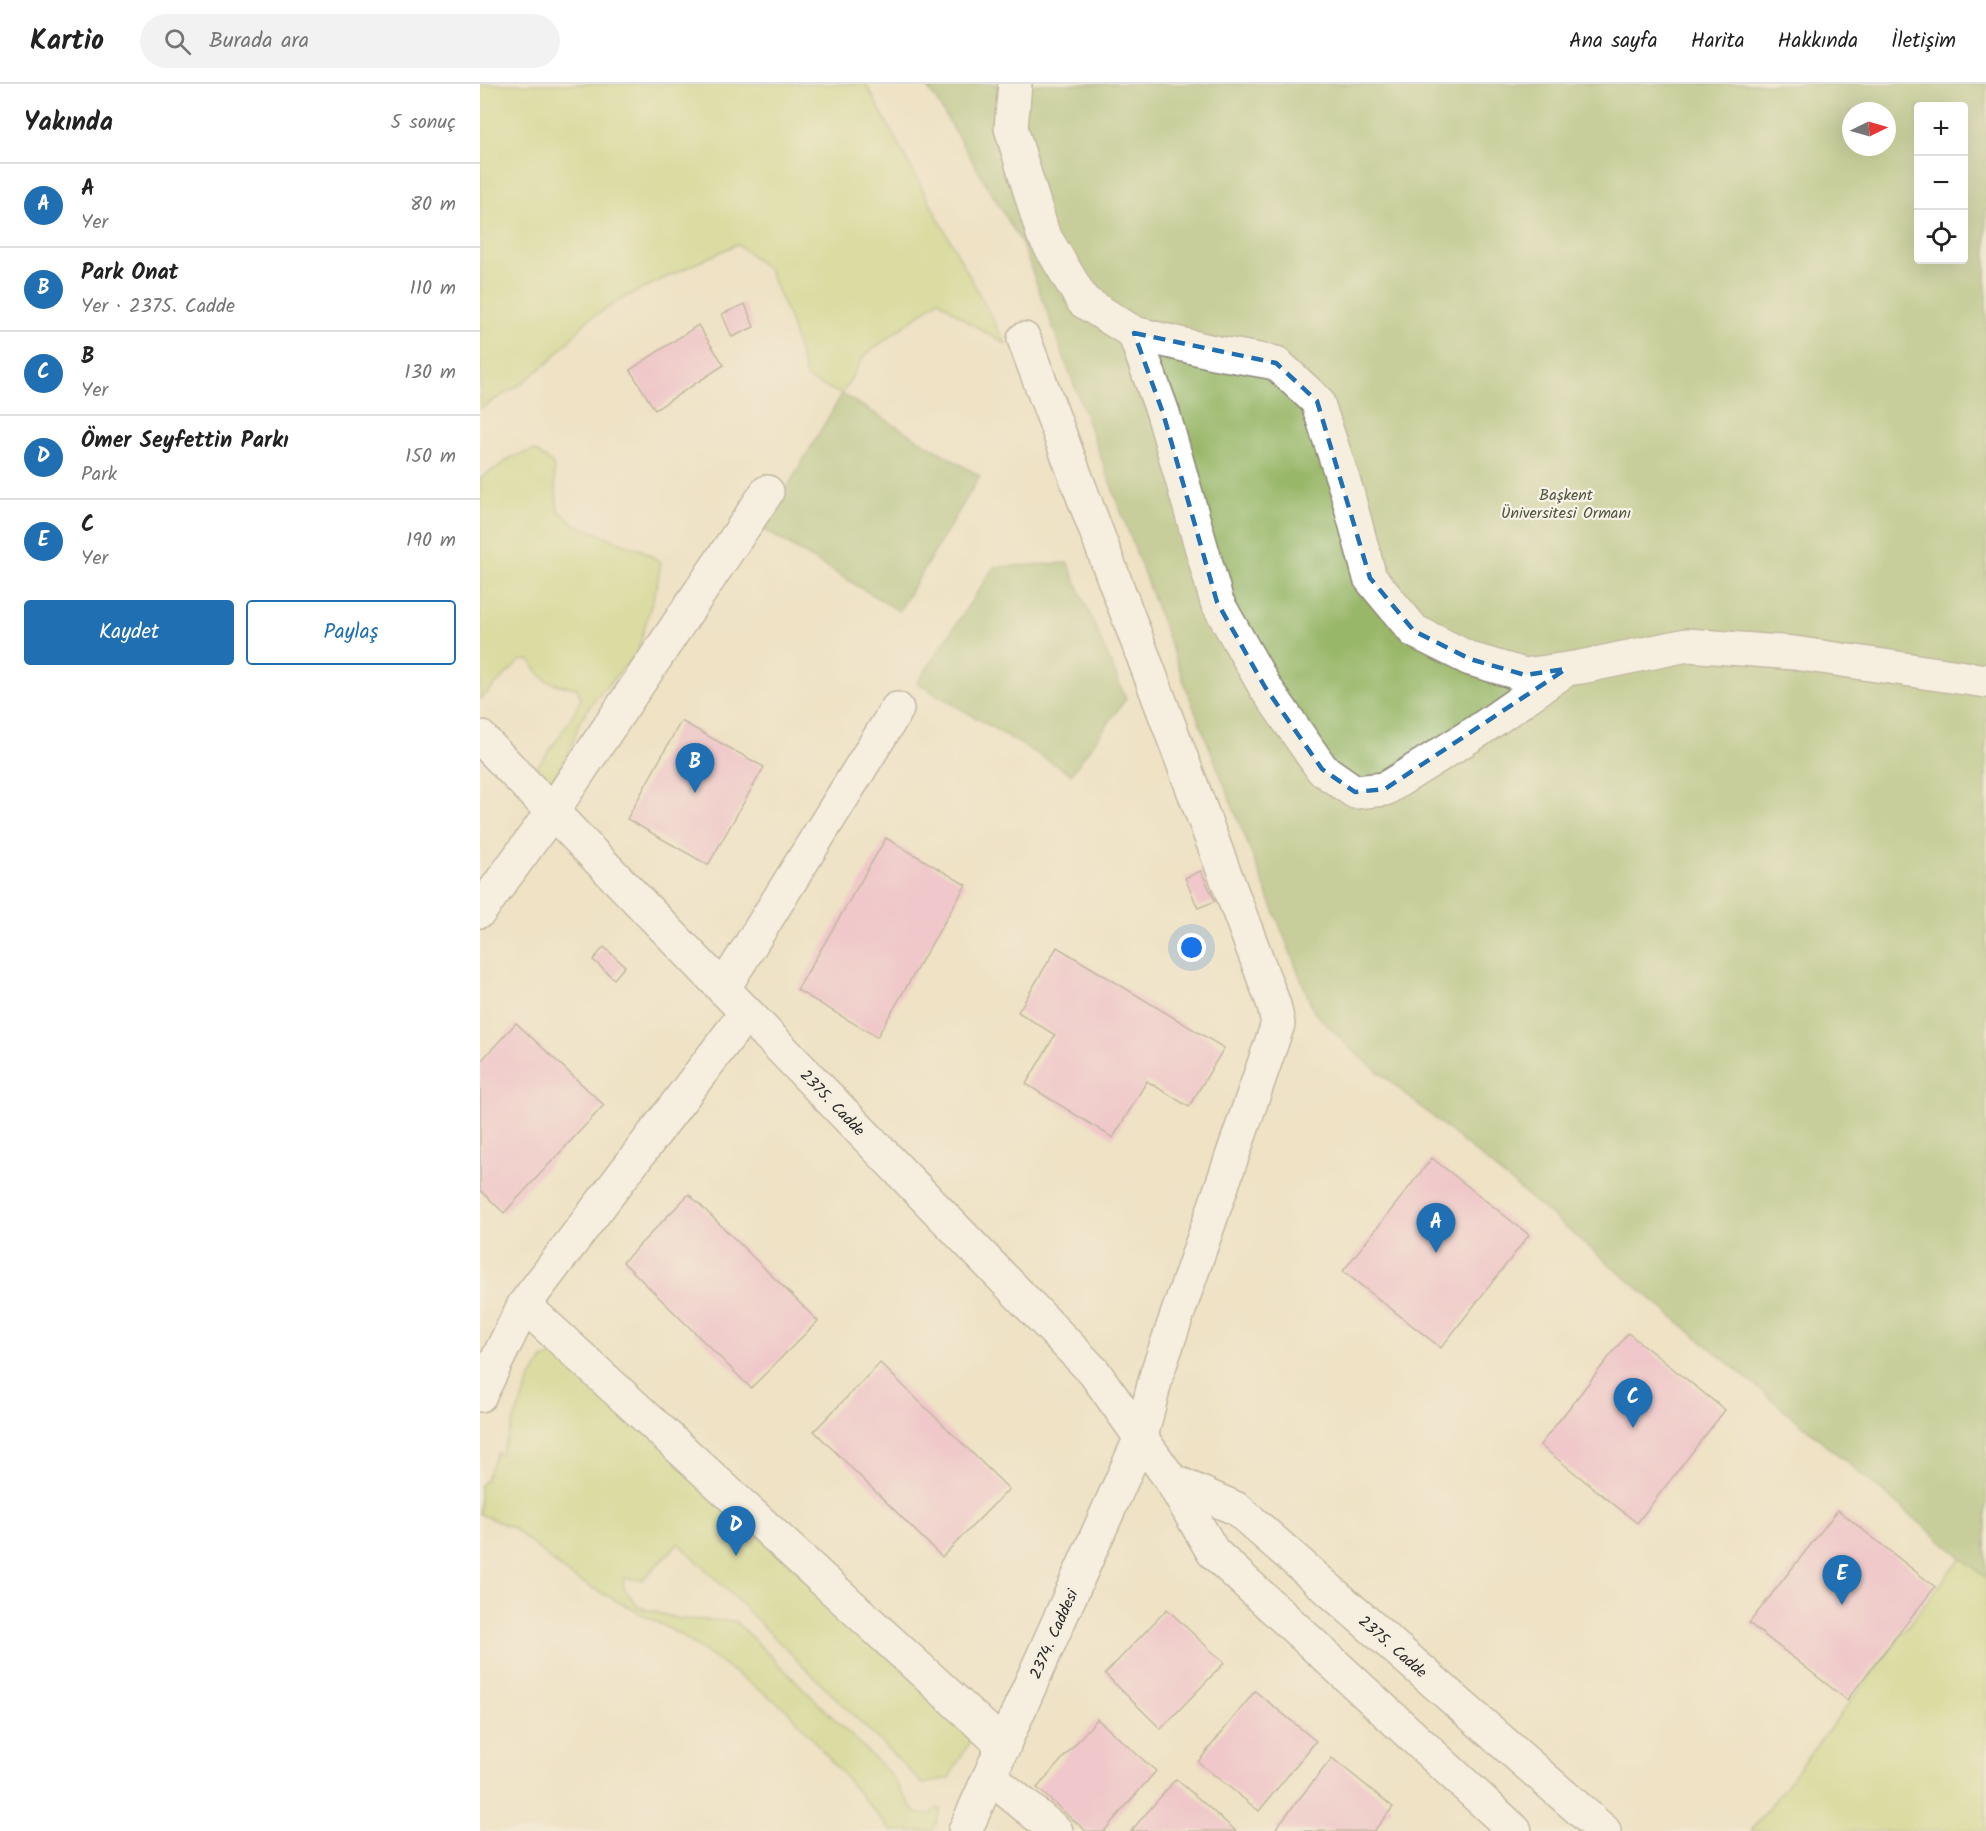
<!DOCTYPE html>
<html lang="tr">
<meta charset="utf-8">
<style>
:root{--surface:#fff;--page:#f2f2f2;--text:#222;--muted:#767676;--line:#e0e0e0;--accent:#1f6fb2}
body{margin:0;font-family:Kalam,sans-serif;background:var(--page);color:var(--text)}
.controls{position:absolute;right:18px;top:18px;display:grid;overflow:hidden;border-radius:6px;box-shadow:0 6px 24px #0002}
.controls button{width:54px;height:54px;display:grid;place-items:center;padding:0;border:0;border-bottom:2px solid var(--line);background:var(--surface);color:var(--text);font:30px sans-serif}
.compass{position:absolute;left:1362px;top:18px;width:54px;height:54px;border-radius:50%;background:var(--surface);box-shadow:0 6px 24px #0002;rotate:85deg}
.you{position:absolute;left:712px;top:864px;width:21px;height:21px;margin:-15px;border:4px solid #fff;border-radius:50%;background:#1a73e8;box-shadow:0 0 0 9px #1a73e833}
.badge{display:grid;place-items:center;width:39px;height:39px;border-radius:50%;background:var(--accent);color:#fff;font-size:20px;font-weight:700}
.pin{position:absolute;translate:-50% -50px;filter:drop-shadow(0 2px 3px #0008)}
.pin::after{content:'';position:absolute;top:32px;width:21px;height:18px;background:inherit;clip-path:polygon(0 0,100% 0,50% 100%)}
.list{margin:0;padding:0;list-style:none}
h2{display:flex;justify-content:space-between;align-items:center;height:78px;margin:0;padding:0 24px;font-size:26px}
h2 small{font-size:20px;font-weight:400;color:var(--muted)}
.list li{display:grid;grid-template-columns:39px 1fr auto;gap:18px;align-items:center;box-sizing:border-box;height:84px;padding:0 24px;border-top:2px solid var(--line)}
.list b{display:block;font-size:22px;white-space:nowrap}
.list p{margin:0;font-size:20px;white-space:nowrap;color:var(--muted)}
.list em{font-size:20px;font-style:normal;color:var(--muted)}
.actions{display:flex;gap:12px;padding:18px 24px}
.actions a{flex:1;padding:14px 0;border:2px solid var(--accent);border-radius:6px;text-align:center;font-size:21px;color:var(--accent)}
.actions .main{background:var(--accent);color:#fff}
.icon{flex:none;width:33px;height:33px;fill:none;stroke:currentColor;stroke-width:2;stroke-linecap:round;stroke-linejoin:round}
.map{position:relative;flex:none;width:1506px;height:1747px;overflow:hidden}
header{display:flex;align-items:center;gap:36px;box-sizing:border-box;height:84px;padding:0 30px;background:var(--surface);border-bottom:2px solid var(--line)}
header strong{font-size:28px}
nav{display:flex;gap:33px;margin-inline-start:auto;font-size:21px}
.search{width:420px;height:54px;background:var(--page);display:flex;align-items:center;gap:15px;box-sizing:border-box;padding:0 21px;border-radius:33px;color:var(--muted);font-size:22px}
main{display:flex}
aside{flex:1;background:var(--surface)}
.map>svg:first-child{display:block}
.green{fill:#c2d679;stroke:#768052;stroke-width:1.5}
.forest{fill:#99b769;stroke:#62714a;stroke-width:1.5;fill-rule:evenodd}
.building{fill:#f1a7d0}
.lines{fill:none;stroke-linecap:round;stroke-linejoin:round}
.street-casing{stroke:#8d8678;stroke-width:36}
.street{stroke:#fff;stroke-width:33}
.marked{fill:none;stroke:#1f6fb2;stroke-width:4.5;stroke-dasharray:12 8;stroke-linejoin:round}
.labels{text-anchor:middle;stroke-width:4.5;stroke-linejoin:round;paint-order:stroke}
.park-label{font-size:16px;fill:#51563e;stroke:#f7f3e8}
.street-label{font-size:16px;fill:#2b2b2b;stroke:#f7f3e8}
</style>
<header>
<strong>Kartio</strong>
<div class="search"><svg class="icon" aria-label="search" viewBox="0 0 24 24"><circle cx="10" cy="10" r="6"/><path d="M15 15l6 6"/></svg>Burada ara</div>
<nav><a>Ana sayfa</a><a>Harita</a><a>Hakkında</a><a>İletişim</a></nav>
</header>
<main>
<aside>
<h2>Yakında<small>5 sonuç</small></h2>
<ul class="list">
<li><span class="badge">A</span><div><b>A</b><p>Yer</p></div><em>80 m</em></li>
<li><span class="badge">B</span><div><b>Park Onat</b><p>Yer · 2375. Cadde</p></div><em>110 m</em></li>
<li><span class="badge">C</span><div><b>B</b><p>Yer</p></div><em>130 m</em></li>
<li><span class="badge">D</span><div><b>Ömer Seyfettin Parkı</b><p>Park</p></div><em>150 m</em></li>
<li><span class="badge">E</span><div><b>C</b><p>Yer</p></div><em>190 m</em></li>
</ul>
<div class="actions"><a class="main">Kaydet</a><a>Paylaş</a></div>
</aside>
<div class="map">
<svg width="1506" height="1747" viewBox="0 0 1506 1747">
<rect width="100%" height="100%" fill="#f7f3e8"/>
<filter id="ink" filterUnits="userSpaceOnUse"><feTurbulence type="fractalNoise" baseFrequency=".0167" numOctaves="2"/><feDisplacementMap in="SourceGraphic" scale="12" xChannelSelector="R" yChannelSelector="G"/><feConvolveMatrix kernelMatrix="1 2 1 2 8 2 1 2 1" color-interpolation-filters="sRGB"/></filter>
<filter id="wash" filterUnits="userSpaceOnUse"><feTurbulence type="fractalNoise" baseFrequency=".008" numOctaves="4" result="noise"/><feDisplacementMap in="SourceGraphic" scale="24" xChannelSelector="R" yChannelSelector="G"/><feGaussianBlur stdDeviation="1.35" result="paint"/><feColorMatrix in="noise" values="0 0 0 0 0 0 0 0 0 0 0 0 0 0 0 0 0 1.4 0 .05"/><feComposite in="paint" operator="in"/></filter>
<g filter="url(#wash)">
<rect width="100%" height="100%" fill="#efe2c5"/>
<path class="green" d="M 0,0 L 386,0 L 526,260 L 486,237 L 459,216 L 384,272 L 362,310 L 327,295 L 308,231 L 288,185 L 257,160 L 147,212 L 109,235 L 70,277 L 41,300 L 0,325 Z
M 54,366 L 73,380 L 78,426 L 96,441 L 161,466 L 181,478 L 177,501 L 157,569 L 111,620 L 99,639 L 92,661 L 82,681 L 69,700 L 48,694 C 69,669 87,644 101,615 L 97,604 C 70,599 64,601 50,576 L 40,577 L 0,616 L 0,395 L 32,373 Z
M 84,1269 L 493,1652 L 469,1694 L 443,1700 L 199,1459 L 162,1496 L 144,1494 L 143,1503 L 158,1523 L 199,1535 L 255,1537 L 410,1690 L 436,1729 L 450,1731 L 457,1724 L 461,1725 L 453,1747 L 411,1747 L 308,1626 L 199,1550 L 92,1493 L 33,1444 L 0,1430 L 0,1401 L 5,1396 L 17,1369 L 21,1370 L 50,1295 L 63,1275 Z
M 1481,1473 L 1506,1494 L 1506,1747 L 1271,1747 Z"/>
<path class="forest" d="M 445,0 L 1506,0 L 1506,1494 L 870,964 L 834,928 L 710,614 L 542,160 L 455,14 ZM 1438,22 L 1484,22 L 1484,176 L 1438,176 ZM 1371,27 L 1407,27 L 1407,63 L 1371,63 Z
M 362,310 L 500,392 L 419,527 L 283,445 Z
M 588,479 L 646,615 L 591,690 L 437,599 L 514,483 Z"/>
<g id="blocks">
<path class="building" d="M 265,220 L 274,243 L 252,253 L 242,230 Z
M 218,241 L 244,281 L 175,326 L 150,286 Z
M 201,637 L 284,683 L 228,781 L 147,735 Z
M 406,754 L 486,801 L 397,953 L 317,906 Z
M 721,787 L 735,817 L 718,824 L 705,794 Z
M 124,863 L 145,882 L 134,895 L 113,876 Z
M 577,863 L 744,964 L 709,1023 L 667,997 L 633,1054 L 546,1000 L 575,951 L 538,928 Z
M 36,939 L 124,1021 L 24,1129 L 0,1106 L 0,978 Z
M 952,1074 L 1049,1151 L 961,1264 L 863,1187 Z
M 209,1110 L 338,1237 L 271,1304 L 143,1178 Z
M 1148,1249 L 1245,1326 L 1157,1439 L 1060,1361 Z
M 400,1279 L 529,1405 L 462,1473 L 334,1347 Z
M 1358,1426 L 1455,1503 L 1367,1616 L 1269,1539 Z
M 687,1525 L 744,1579 L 681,1645 L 625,1590 Z
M 775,1607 L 836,1657 L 779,1727 L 718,1678 Z
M 617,1635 L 676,1687 L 624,1747 L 606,1747 L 557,1704 Z
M 852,1674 L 913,1723 L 894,1747 L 798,1747 L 795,1745 Z
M 696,1695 L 756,1747 L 651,1747 Z"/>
</g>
</g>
<g filter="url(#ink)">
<use href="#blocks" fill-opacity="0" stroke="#8d8678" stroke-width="1.5"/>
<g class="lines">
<defs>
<g id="street">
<path d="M 535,0 L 531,44 L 563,150 L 603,217 L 654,249 L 733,268 L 796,279 L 837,317 L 867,408 L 890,494 L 934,547 L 990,575 L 1045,591 L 1101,583 L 1207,561 L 1314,569 L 1506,597"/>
<path d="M 654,249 L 683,329 L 737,518 L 785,603 L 842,685 L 875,708 L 905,705 L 998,647 L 1081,589"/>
<path id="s1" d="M 0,653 L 614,1288 L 691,1396 L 733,1468 L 1035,1747"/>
<path d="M 0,827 L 72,728 L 287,408"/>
<path d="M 243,905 L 417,625"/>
<path d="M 44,1221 L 524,1662"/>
<path d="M 0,1311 L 44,1221 L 266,929"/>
<path id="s2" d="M 691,1396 L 757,1425 L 1124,1747"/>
<path d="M 510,1693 L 576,1747"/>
<path id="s3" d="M 485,1747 L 661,1353 L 677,1289 L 798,940 L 794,921 L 544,255"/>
</g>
</defs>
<use href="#street" class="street-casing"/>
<use href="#street" class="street"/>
</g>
</g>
<path d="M0 0H1506V1747H0ZM 654,249 L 796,279 L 837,317 L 890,494 L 934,547 L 990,575 L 1045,591 L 1086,585 L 905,705 L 875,708 L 842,685 L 785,603 L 737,518 L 683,329 Z" fill="#efe2c5" fill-opacity=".55" fill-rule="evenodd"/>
<path class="marked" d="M 654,249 L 796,279 L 837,317 L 890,494 L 934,547 L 990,575 L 1045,591 L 1086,585 L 905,705 L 875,708 L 842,685 L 785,603 L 737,518 L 683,329 Z"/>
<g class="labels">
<g class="park-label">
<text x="1086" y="416">Başkent<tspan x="1086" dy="18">Üniversitesi Ormanı</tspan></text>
</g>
<g class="street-label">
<text dy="6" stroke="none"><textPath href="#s1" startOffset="508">2375. Cadde</textPath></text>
<text dy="6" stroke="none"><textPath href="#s3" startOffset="216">2374. Caddesi</textPath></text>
<text dy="6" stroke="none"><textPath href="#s2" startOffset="280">2375. Cadde</textPath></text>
</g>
</g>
</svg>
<div class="controls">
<button>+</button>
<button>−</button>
<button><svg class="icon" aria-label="locate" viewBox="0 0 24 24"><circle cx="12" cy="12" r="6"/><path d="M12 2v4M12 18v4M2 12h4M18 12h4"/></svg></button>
</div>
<svg class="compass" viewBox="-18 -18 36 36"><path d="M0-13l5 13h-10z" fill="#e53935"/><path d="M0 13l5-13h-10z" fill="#767676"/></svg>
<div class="you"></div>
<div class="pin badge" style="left:956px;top:1169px">A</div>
<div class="pin badge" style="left:215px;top:709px">B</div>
<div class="pin badge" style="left:1153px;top:1344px">C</div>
<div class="pin badge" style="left:256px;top:1472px">D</div>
<div class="pin badge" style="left:1362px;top:1521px">E</div>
</div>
</main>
